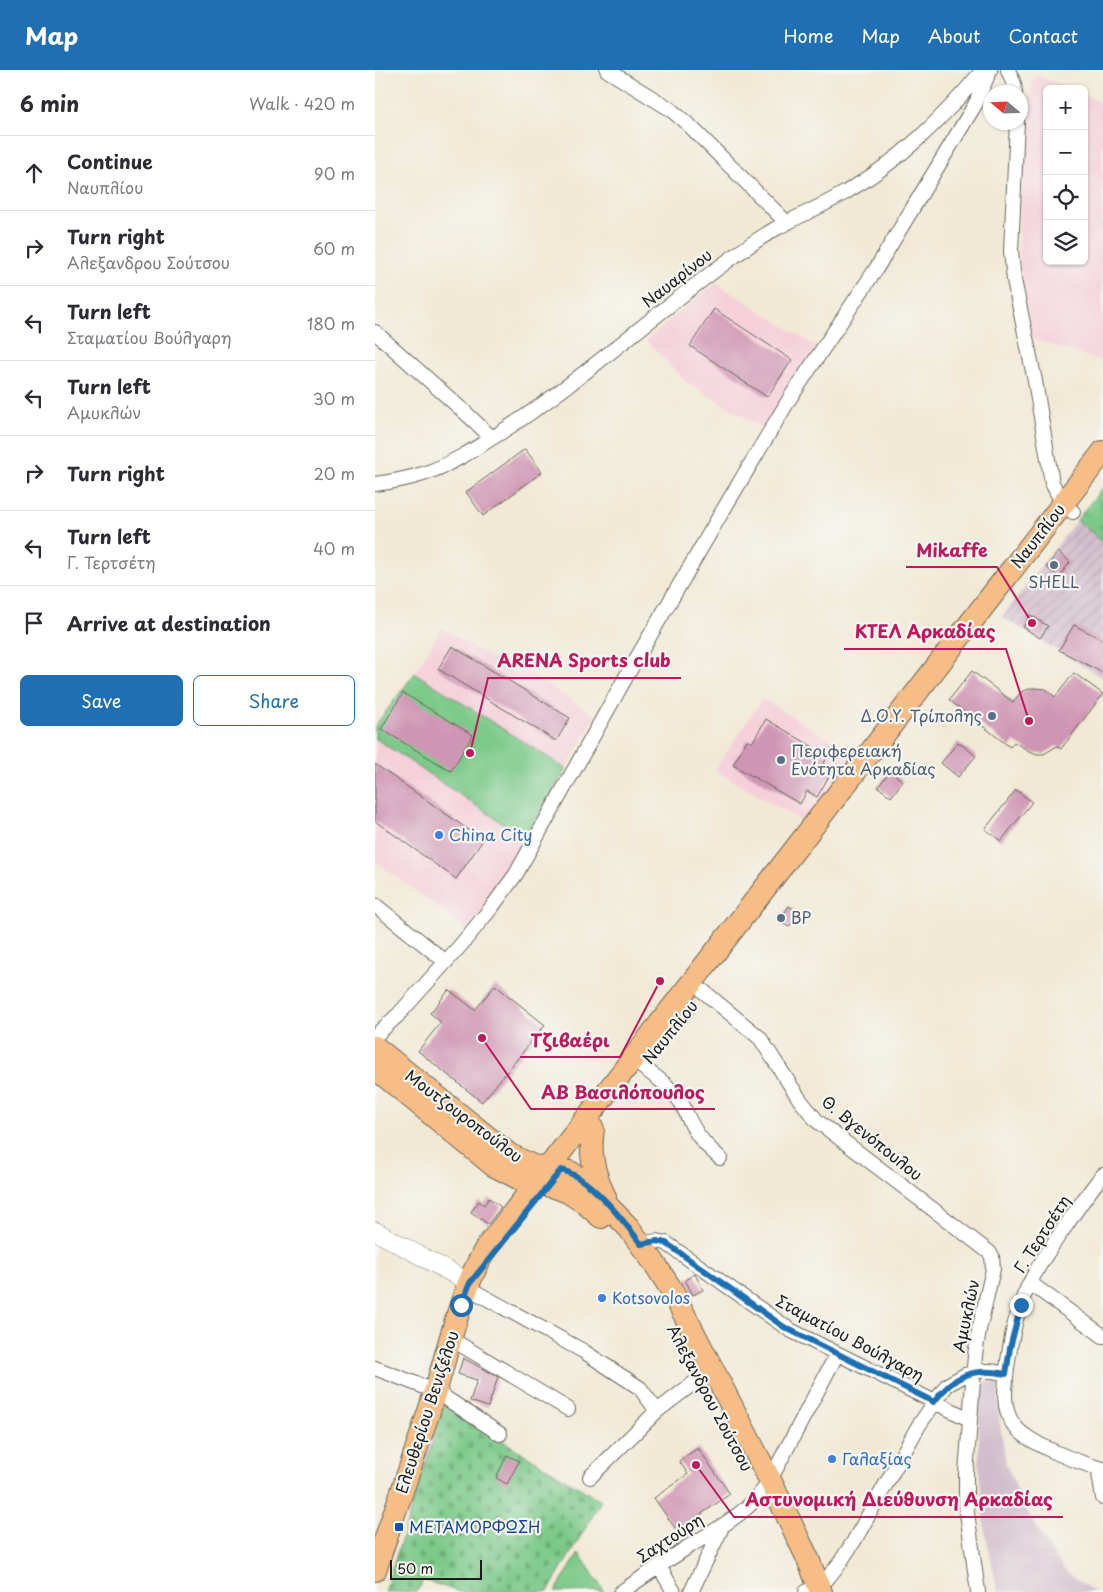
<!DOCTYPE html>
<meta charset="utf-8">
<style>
:root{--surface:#fff;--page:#f2f2f3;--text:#2b2b33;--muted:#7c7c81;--line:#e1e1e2;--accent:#1f6fb2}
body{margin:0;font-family:"Playpen Sans",sans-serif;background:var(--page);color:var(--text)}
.controls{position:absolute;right:15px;top:15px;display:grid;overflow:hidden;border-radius:8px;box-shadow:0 1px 4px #0004}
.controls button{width:45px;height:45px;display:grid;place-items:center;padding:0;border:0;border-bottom:1px solid var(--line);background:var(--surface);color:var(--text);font:25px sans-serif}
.compass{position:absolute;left:608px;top:15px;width:45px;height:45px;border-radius:50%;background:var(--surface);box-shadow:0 1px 4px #0004;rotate:289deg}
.scale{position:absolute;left:15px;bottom:12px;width:92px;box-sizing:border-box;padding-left:5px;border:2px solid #1c1c1c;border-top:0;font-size:14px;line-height:18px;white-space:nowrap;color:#1c1c1c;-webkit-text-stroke:4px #f6f6f2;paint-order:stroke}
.stop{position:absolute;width:15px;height:15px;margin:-11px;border:4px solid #1f6fb2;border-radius:50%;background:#fff}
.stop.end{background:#1f6fb2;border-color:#fff;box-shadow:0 1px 5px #0008}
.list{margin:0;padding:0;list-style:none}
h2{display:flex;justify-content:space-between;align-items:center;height:65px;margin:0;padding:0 20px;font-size:21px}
h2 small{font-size:16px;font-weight:400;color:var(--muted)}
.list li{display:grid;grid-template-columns:32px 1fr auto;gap:15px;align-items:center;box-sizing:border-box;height:75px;padding:0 20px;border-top:1px solid var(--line)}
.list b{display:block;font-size:19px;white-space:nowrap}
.list p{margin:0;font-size:16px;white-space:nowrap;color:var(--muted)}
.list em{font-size:16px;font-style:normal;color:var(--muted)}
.actions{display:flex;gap:10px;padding:15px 20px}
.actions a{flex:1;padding:11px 0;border:1px solid var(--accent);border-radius:8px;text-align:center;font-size:18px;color:var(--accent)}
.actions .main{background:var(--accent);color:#fff}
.icon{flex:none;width:28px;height:28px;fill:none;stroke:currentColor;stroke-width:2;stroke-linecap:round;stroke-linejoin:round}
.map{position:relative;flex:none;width:728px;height:1522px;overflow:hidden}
header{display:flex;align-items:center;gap:30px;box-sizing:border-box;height:70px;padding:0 25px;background:var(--accent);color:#fff}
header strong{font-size:24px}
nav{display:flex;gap:28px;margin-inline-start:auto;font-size:18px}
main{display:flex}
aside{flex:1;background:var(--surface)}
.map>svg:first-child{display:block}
.built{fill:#f5cfd9}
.industrial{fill:url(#industrial-furrows)}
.railway{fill:#d1bdcb}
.grass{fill:url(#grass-tufts);stroke:#4c7252}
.cemetery{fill:url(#cemetery-stones);stroke:#4c7252}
.park{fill:#7bc989;stroke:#4c7252}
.building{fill:#cf96b3}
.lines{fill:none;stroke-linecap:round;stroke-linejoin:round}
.minor-casing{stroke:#67645c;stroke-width:16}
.tertiary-casing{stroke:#67645c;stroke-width:19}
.primary-casing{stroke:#67645c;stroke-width:24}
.minor{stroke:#fff;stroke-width:14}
.tertiary{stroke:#fff;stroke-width:18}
.primary{stroke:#f6be86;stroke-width:22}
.route{stroke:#1f6fb2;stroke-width:6}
.service-dot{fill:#5c6f8a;stroke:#f6f6f2;stroke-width:2}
.shop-dot{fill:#3f7fe0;stroke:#f6f6f2;stroke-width:2}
.transit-dot{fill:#1a4fb4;stroke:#f6f6f2;stroke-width:2}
.labels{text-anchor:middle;stroke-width:4.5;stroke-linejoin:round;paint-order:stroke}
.street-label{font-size:16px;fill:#1c1c1c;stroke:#f6f6f2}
.service-label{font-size:16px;fill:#4e5e75;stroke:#f6f6f2;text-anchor:start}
.shop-label{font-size:16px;fill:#366cbe;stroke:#f6f6f2;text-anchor:start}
.transit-label{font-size:16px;fill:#164399;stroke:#f6f6f2;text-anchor:start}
.leader{fill:none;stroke:#c2185b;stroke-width:2}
.callout-dot{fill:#c2185b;stroke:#f6f6f2;stroke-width:2}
.callout-label{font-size:18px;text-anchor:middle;font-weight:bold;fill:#c2185b;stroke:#f6f6f2;stroke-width:4.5;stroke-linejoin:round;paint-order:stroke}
</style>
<header>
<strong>Map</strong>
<nav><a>Home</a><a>Map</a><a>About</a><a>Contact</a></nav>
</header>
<main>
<aside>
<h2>6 min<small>Walk · 420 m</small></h2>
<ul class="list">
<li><svg class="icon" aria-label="ahead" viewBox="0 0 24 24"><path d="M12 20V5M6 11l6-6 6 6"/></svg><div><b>Continue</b><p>Ναυπλίου</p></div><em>90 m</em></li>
<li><svg class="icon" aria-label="right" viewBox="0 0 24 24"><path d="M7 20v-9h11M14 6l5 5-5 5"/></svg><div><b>Turn right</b><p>Αλεξανδρου Σούτσου</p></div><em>60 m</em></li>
<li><svg class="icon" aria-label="left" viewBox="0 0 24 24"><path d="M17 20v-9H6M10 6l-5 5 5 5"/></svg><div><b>Turn left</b><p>Σταματίου Βούλγαρη</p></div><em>180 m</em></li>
<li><svg class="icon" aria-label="left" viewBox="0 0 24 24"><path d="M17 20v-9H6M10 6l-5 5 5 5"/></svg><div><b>Turn left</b><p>Αμυκλών</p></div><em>30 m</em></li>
<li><svg class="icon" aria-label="right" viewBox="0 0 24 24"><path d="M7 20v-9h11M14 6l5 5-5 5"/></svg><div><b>Turn right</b></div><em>20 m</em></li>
<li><svg class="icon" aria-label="left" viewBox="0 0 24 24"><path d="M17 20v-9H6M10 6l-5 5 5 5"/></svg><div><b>Turn left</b><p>Γ. Τερτσέτη</p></div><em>40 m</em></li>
<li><svg class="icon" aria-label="arrive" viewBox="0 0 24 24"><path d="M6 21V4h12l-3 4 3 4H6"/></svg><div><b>Arrive at destination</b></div></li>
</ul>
<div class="actions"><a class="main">Save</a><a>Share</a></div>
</aside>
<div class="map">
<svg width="728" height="1522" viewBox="0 0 728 1522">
<defs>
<pattern id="industrial-furrows" width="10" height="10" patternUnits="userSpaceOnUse" patternTransform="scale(1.25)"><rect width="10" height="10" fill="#d1bdcb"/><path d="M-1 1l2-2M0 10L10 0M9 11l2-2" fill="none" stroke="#b3a2ae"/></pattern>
<pattern id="grass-tufts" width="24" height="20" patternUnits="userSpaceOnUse" patternTransform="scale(1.25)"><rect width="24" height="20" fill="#7bc989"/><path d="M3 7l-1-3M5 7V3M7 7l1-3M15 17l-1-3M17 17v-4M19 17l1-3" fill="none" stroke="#6aac76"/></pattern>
<pattern id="cemetery-stones" width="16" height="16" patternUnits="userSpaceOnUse" patternTransform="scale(1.25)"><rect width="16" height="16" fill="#7bc989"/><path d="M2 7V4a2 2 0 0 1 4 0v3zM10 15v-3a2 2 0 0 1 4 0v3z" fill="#6aac76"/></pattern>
</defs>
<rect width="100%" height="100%" fill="#f6f6f2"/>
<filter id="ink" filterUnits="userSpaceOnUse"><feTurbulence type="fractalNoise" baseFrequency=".02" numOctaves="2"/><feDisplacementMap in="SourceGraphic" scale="10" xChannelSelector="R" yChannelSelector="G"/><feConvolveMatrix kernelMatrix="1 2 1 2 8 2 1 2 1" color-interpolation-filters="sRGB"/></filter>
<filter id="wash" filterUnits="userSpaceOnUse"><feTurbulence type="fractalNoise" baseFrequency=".0096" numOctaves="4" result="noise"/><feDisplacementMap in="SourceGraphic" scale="20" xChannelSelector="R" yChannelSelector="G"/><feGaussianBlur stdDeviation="1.12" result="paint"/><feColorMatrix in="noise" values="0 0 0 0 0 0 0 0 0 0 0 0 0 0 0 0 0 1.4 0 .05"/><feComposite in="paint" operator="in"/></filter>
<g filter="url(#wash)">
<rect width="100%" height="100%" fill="#f1e9d4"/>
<path class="built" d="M 660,4 L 694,19 L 672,19 L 672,191 L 709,191 L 709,25 L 728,34 L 728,292 L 656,268 L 646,208 L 644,184 L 644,150 L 654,29 Z
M 341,213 L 444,278 L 391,360 L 311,312 L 271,270 Z
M 66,558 L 141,603 L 152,602 L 221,646 L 191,699 L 40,603 Z
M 387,629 L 482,685 L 430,753 L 340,700 Z
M 0,668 L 150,768 L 151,774 L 128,815 L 92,859 L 0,791 Z"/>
<path class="industrial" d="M 702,450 L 728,472 L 728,608 L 627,547 Z"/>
<path class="railway" d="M 604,1311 L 623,1312 L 624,1346 L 631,1394 L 649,1436 L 677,1483 L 691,1502 L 719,1522 L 623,1522 L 609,1456 L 604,1399 Z"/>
<path class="grass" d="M 728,417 L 728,472 L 702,450 Z"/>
<path class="cemetery" d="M 69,1335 L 226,1431 L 173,1522 L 85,1522 L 48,1510 L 42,1522 L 10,1522 Z"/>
<path class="park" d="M 40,603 L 191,699 L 150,768 L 0,668 L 0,656 Z
M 204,1483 L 229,1521 L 180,1522 Z"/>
<g id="blocks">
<path class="building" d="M 339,239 L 417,290 L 392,327 L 315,276 Z
M 150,379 L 167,402 L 108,446 L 91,422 Z
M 683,482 L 695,492 L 684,507 L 671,497 Z
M 655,545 L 673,556 L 665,568 L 648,557 Z
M 699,555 L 728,570 L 728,603 L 684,580 Z
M 77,576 L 195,648 L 181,671 L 63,599 Z
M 597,601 L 638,632 L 646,622 L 657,618 L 671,619 L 680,627 L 699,603 L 728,624 L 686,679 L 682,676 L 669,684 L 662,684 L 654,681 L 639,672 L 635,677 L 574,630 Z
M 28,623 L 98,665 L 76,701 L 6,659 Z
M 391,649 L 453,686 L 448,695 L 457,701 L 442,727 L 432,721 L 425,734 L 358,695 L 372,670 L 377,673 Z
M 583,672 L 601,686 L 583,707 L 566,693 Z
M 0,694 L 108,770 L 81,809 L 0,751 Z
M 515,701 L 528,711 L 516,727 L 503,717 Z
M 641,720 L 657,732 L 626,771 L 610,759 Z
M 414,836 L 423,843 L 414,857 L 404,851 Z
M 120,915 L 170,955 L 107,1032 L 43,981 L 66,952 L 55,943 L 74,920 L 100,940 Z
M 114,1128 L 126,1137 L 113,1154 L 96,1142 L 104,1131 L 109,1135 Z
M 320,1204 L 328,1220 L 318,1225 L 310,1210 Z
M 88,1288 L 123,1307 L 113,1337 L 95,1331 L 102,1310 L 83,1304 Z
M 323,1378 L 355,1424 L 302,1461 L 279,1428 L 313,1404 L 304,1391 Z
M 132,1385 L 144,1391 L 132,1414 L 121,1408 Z"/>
</g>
</g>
<g filter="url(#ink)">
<use href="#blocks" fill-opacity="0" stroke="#67645c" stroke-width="1"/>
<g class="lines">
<defs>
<path id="minor" d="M 232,0 L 295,39 L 315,56 L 412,153
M 633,0 L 639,14 L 640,22
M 642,52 L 636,181 L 639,210 L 660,311 L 677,413 L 688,434 L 698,442
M 0,262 L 94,346 L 117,368
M 0,414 C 16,412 32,409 48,404 C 76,395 103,377 128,361 C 206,311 275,247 350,193 C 366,181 383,169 400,159 C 423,146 448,136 471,122 C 525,91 568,48 608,0
M 0,835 L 71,892
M 328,921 L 385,968 L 425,1030 L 442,1051 L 614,1182 L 617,1186 L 618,1199 L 604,1260 L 600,1285 L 591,1403 L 591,1435 L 603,1522
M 0,966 L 23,945 L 85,876 L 117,837 L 141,804 L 252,605 L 347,442 L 415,328 L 501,199 L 601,33 L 615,0
M 267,997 C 281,1007 295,1016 305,1031 C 310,1038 312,1047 317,1055 C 324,1069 334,1078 345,1088
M 728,1105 C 714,1121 702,1139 690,1157 C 673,1181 655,1207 645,1236 C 638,1256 635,1277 632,1298 C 630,1317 627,1338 638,1354 C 652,1374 704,1393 728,1399
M 266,1174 L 282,1171 L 291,1173 L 415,1260 L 594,1349
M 655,1213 L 728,1266
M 93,1218 L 208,1281 L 265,1318 L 282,1341
M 76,1269 L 193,1339
M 0,1298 L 60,1321 L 125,1364
M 723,1398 L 728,1428
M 215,1407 L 282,1341 L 324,1309
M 284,1496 L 299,1522
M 246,1522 C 268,1507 290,1492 313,1477 C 342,1459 377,1441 395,1410 L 462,1284
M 316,1522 L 348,1455
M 431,1522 L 451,1510 L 464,1494 L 479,1471 L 544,1355 L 572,1315 L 590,1305 L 605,1301 L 617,1301 L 631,1304"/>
<path id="tertiary" d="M 0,1161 L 95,1213"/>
<path id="primary" d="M 0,977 L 135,1085 L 158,1096 L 195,1102 L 207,1110 L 254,1158 L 280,1194 L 296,1219 L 395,1410 L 433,1489 L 446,1522
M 0,998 L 118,1095 L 147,1110 L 180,1117 L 193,1122 L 210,1133 L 226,1147
M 218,1059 C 214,1085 219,1104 230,1127
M 0,1500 C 20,1440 42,1380 61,1319 C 75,1272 86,1221 111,1178 L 728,382"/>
</defs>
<use href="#minor" class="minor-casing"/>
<use href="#tertiary" class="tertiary-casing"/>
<use href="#primary" class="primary-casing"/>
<use href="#minor" class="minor"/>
<use href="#tertiary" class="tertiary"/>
<use href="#primary" class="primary"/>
</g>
</g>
<g class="lines" filter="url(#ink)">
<path class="route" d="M 86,1235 L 95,1213 L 186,1100 C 214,1106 249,1151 266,1174 L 282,1171 L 291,1173 L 409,1257 L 559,1332 C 579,1305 598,1297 631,1304 L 635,1278 L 646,1235"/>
</g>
<g class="service-dot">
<circle cx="679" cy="495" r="5"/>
<circle cx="617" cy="646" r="5"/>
<circle cx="406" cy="690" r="5"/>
<circle cx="406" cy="848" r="5"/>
</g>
<g class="shop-dot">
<circle cx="64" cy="765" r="5"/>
<circle cx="227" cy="1228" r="5"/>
<circle cx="457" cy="1389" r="5"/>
</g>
<rect class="transit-dot" x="19" y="1452" width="10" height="10" rx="2.5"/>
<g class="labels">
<g class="street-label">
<text transform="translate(302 208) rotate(-38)" y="6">Ναυαρίνου</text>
<text transform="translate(663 466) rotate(-52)" y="6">Ναυπλίου</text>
<text transform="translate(295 962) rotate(-51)" y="6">Ναυπλίου</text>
<text transform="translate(89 1046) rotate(37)" y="6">Μουτζουροπούλου</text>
<text transform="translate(497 1068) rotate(39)" y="6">Θ. Βγενόπουλου</text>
<text transform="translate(667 1164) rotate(-57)" y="6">Γ. Τερτσέτη</text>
<text transform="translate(591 1246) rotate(-78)" y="6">Αμυκλών</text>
<text transform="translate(475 1268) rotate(28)" y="6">Σταματίου Βούλγαρη</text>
<text transform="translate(335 1328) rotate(62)" y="6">Αλεξανδρου Σούτσου</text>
<text transform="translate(52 1342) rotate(-72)" y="6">Ελευθερίου Βενιζέλου</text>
<text transform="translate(295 1468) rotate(-33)" y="6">Σαχτούρη</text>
</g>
<g class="service-label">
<text x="679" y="518" text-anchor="middle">SHELL</text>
<text x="607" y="652" text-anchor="end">Δ.Ο.Υ. Τρίπολης</text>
<text x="416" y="687">Περιφερειακή<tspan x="416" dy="18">Ενότητα Αρκαδίας</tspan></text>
<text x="416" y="854">BP</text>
</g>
<g class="shop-label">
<text x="74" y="771">China City</text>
<text x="237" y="1234">Kotsovolos</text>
<text x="467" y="1395">Γαλαξίας</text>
</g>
<g class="transit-label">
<text x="34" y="1463">ΜΕΤΑΜΟΡΦΩΣΗ</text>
</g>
</g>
<path class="leader" d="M657 553L622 497H531M654 651L631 579H469M95 683L113 608H306M285 911L245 987H145M107 968L156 1039H340M321 1395L359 1447H688"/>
<g class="callout-dot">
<circle cx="657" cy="553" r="5"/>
<circle cx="654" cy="651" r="5"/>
<circle cx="95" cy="683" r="5"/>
<circle cx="285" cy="911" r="5"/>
<circle cx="107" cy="968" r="5"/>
<circle cx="321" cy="1395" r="5"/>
</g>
<g class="callout-label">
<text x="577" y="487">Mikaffe</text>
<text x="550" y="568">ΚΤΕΛ Αρκαδίας</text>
<text x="209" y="597">ARENA Sports club</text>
<text x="195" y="977">Τζιβαέρι</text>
<text x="248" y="1029">ΑΒ Βασιλόπουλος</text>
<text x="524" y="1436">Αστυνομική Διεύθυνση Αρκαδίας</text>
</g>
</svg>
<div class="controls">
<button>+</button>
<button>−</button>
<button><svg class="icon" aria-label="locate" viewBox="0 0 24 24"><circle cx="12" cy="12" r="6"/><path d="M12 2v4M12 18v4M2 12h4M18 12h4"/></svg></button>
<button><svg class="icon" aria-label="layers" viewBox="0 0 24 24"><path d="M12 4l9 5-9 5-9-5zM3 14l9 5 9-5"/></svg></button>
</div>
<svg class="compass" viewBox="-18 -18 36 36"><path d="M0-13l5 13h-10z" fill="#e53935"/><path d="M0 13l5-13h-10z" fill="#7c7c81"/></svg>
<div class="scale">50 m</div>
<div class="stop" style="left:86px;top:1235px"></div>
<div class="stop end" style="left:646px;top:1235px"></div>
</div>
</main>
